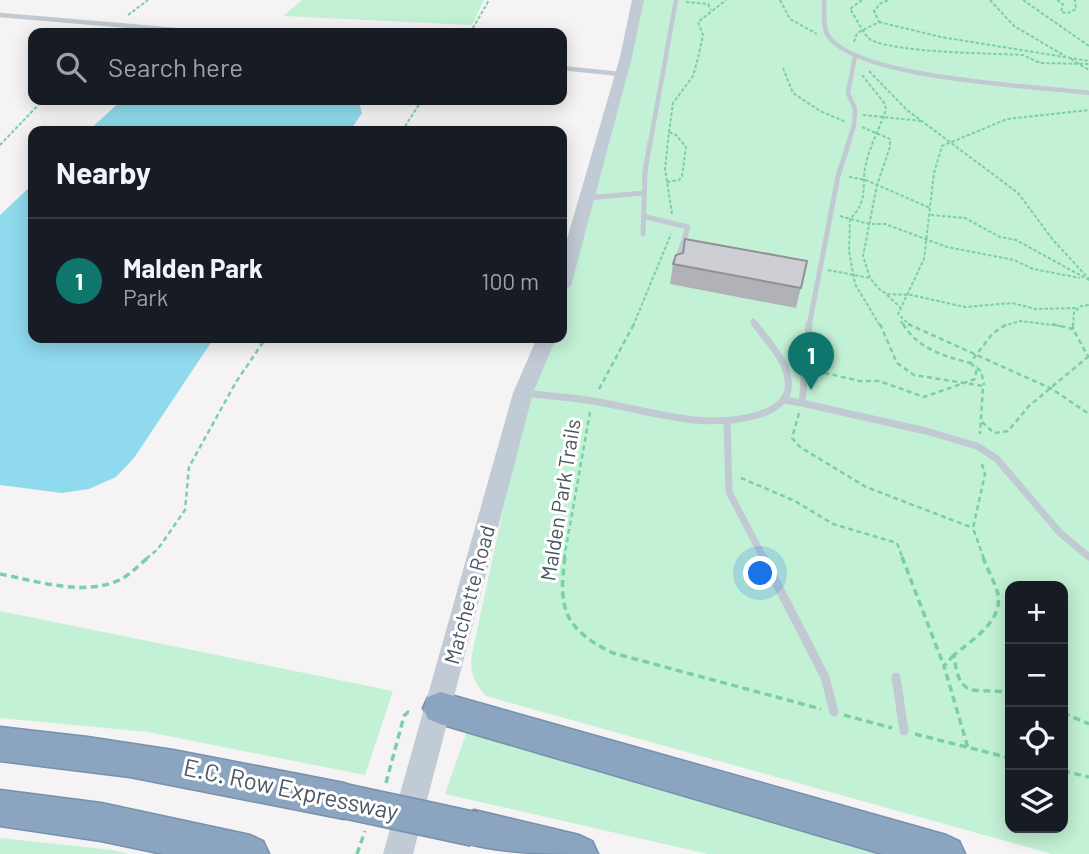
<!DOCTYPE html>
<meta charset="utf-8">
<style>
:root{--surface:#171b24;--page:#20242c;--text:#f1f3f6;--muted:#9ea1a6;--line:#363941;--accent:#0f766e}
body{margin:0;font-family:Barlow,sans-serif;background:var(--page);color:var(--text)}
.controls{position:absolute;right:21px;bottom:21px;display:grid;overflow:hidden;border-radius:14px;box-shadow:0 4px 18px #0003}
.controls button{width:63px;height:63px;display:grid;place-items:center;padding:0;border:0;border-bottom:2px solid var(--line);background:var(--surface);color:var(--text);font:35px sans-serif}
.you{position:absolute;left:761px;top:574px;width:24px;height:24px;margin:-18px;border:5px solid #fff;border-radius:50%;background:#1a73e8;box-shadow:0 0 0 10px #1a73e833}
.badge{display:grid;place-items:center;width:46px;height:46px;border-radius:50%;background:var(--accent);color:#fff;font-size:23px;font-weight:700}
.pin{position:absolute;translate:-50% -58px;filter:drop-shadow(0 2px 4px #0008)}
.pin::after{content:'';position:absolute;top:37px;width:24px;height:21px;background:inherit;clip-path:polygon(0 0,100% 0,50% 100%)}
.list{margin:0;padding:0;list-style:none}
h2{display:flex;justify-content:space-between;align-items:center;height:91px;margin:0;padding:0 28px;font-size:30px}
h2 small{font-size:23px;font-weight:400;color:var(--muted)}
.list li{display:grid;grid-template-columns:46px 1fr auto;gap:21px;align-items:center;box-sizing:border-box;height:126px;padding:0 28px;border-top:2px solid var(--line)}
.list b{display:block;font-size:26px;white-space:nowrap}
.list p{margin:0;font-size:23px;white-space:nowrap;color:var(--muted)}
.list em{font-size:23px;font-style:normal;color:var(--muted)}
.icon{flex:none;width:38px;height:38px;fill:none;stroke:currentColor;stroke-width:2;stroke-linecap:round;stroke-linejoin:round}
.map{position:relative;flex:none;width:1089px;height:854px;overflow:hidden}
.search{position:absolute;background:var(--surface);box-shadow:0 4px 18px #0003;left:28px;top:28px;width:539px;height:77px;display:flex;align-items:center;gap:18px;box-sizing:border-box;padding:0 24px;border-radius:14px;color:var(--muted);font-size:26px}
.panel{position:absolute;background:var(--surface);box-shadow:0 4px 18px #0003;left:28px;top:126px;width:539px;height:217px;border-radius:14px}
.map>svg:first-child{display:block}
.green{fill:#c3f1d5;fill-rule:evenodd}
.water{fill:#90daee}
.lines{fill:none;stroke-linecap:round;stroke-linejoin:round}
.motorway-casing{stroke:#7690ad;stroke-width:3}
.path-far2{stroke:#7ad0a6;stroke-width:2;stroke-dasharray:3.5 2;stroke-linecap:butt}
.path-far1{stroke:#7ad0a6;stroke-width:2.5;stroke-dasharray:5 3.5;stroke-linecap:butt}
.path{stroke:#7ad0a6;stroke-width:3.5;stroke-dasharray:7 4.5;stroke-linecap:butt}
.service-far3{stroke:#c1cad2;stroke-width:4.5}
.service-far2{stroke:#c1cad2;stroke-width:5}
.service-far1{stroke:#c1cad2;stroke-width:7}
.service{stroke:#c1cad2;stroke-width:9}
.secondary{fill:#c1cbd6;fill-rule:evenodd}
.motorway{fill:#8ba5c1;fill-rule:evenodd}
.motorway-bridge-casing{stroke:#7690ad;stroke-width:37;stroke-linecap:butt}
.motorway-bridge{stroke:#8ba5c1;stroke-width:34}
.wall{fill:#b0b2b7}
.building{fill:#cdcfd5;stroke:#909195;stroke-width:2}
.labels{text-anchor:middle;stroke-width:6;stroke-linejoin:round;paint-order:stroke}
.street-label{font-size:21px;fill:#4a5661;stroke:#fff}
.near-street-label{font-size:24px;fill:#4a5661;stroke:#fff}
</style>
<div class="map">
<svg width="1089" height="854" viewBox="0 0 1089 854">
<rect width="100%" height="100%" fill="#f5f3f3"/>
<path class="green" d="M 302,0 L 484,0 L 472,25 L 283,16 Z
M 637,0 L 1089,0 L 1089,854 L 1052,854 L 486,696 C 474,682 469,673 472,654 L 518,441 L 546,338 L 562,338 L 562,280 ZM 1010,586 L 1063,586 L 1063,828 L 1010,828 Z
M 0,611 L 393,691 L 365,775 L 148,732 L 0,718 Z
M 467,731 L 896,854 L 708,854 L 445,794 Z
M 0,838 L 112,850 L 129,854 L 0,854 Z"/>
<path class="water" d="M 122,100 L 349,100 L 359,103 L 362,113 L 350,131 L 88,131 Z
M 33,184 L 33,338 L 214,338 L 134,458 L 116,477 L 89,489 L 62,493 L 0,485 L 0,215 Z"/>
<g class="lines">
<defs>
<path id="motorway" d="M 440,692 L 946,835 L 959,841 L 965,854 L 882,854 L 440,724 L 428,719 L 423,708 L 428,697 Z
M 0,727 L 87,737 L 173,750 L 344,783 L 357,788 L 362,801 L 357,814 L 344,819 L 130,777 L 0,761 Z
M 0,790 L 101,803 L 250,835 L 263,841 L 269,854 L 163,854 L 101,841 L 0,826 Z
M 474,810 L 579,835 L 592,841 L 598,854 C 552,854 504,854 461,842 L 455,829 L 461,816 Z"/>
</defs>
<use href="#motorway" class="motorway-casing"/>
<path class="path-far2" d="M 780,0 L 790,19 L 817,34
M 862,0 L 850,9 C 855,16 865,37 871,40 C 899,53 987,53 1023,55 L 1040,63 L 1089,64
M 990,0 L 1014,26 L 1065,56
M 1023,0 L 1089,46
M 1057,0 L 1063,4 L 1061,12 L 1068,13 L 1076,9 L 1075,0
M 686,2 L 708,4 L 711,10
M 128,15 L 148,0
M 879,22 L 941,37 L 1089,61
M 470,33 L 489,0
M 854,42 L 857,33 L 879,22 L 874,11 L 881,3 L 889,0
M 1071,59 L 1089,70
M 783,68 L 793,93 L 820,111 L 846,122
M 869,71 L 907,110 L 1018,193 L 1053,240 L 1089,279
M 862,75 L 885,104 L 886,110 C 879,129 869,148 865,168 C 862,188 868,201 850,219 L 849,251 L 855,284 L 880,326
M 863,115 L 922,121
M 862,127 L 890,139 L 890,147 L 877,185 L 863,256 L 870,278 L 879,289 L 887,294 L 911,295 L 965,307 L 1012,303 L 1036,309 L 1078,308
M 402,131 L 422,100
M 0,145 L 43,100
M 849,177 L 866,180 L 930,208
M 667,182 L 679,180 L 682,176 L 686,147 L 676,135 L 669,132
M 672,214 L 665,169 L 669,132 L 673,103 L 693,76 L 698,58 L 703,35 L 698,22 L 726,0
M 931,215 L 965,218 L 1000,237 L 1016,240 L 1089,280
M 840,216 L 869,224 L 885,224 L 947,247 L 1014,260 L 1033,269 L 1080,278
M 828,270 L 870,278
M 887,295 L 900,307
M 562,307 L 565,297
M 901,321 L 904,326
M 633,326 L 671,234
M 911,326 L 898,314 L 924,259 L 934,173 L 942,146 L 1007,119 L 1089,110
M 1003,326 L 1021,321 L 1060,326
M 1073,326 L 1074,312 L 1081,306 L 1089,305"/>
<path class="path-far1" d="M 880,324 L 897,363 L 914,375 L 983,386 L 980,434
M 903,324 C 918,349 944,356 970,363 L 993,333 L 1007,324
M 908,324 L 1052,389 L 1089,414
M 1052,324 L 1073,329
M 1073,324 L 1073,329 L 1089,358
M 970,363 L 981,371 L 984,385
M 816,371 L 860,381 L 879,381 L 924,397 L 975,379 L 977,366
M 599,389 L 634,324
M 799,413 L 792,438 L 800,447 L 866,487 L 973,528
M 982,422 L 994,433 L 1008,431 L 1029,406 L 1089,356
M 982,464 L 985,474 L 973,528 L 984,559
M 741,478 L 795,501 L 833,524 L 897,543 L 903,559
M 146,559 L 158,549 L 185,510 L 189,467 L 236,382 L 266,338
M 564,559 L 590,412"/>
<path class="path" d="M 565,557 C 558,609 564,629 613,653 L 821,709
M 902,557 L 944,666
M 983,557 C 987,569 995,582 998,594 C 1003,621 972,640 954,655 C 956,670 957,682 970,690 L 1010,692
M 0,574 C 37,581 88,598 123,578 C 132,573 141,563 149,557
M 954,655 L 944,666 L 968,748
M 1063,713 L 1089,724
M 844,715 L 892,728
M 915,734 L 1010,758
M 1063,771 L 1089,777
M 386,783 L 404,716 L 408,712 L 413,714
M 357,854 L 365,831"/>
<path class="service-far3" d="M 824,0 C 825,11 822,28 829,37 C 860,79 1035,86 1089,93
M 0,15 L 211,33
M 562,68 L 620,74
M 650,144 L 676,0
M 848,144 L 854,125 L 855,109 L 848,93 L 855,56"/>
<path class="service-far2" d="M 587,198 L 644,193
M 646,217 L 688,227 L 677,261
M 643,234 L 645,172 L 650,142
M 753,321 L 757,326
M 809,326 L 838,176 L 849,142"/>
<path class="service-far1" d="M 524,393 C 547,396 570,397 593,401 C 649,410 704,432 761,414 C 772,410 785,403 788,390 C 792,365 768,342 755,324
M 784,400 L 802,403 L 809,324
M 802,403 L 926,431 L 977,446 L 997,459 L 1060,533 L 1089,557
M 727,421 L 729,492 L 764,559"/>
<path class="service" d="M 763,557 L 825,677 L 834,712
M 896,677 L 904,731"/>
<path class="secondary" d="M 632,0 L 644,0 L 632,57 L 571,286 L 562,291 L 562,256 L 620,57 Z
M 537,338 L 556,338 L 533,393 L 413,854 L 383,854 L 513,393 Z"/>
<use href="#motorway" class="motorway"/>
<defs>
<path id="motorway-bridge" d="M 344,801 L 474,829"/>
</defs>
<use href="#motorway-bridge" class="motorway-bridge-casing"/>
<use href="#motorway-bridge" class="motorway-bridge"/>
</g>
<path class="wall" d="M 807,261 L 796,308 L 670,284 L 673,264 Z"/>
<path class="building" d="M 685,239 L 807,261 L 801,288 L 673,264 L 676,255 L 683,253 Z"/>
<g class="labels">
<g class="street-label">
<text transform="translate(561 500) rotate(-81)" y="7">Malden Park Trails</text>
<text transform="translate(470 595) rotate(-75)" y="7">Matchette Road</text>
</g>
<g class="near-street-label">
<text transform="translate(291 790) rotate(12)" y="8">E.C. Row Expressway</text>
</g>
</g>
</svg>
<div class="controls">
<button>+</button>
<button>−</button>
<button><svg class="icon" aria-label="locate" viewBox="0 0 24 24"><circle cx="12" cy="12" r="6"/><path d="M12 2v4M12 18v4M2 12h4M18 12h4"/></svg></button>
<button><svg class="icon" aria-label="layers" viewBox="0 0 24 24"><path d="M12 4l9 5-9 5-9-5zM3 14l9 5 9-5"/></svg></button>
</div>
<div class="you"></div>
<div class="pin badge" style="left:811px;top:390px">1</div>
<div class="search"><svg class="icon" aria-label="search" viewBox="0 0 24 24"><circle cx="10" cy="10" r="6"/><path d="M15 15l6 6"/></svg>Search here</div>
<section class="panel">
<h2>Nearby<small></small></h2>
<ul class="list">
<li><span class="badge">1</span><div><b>Malden Park</b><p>Park</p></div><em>100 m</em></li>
</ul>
</section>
</div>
